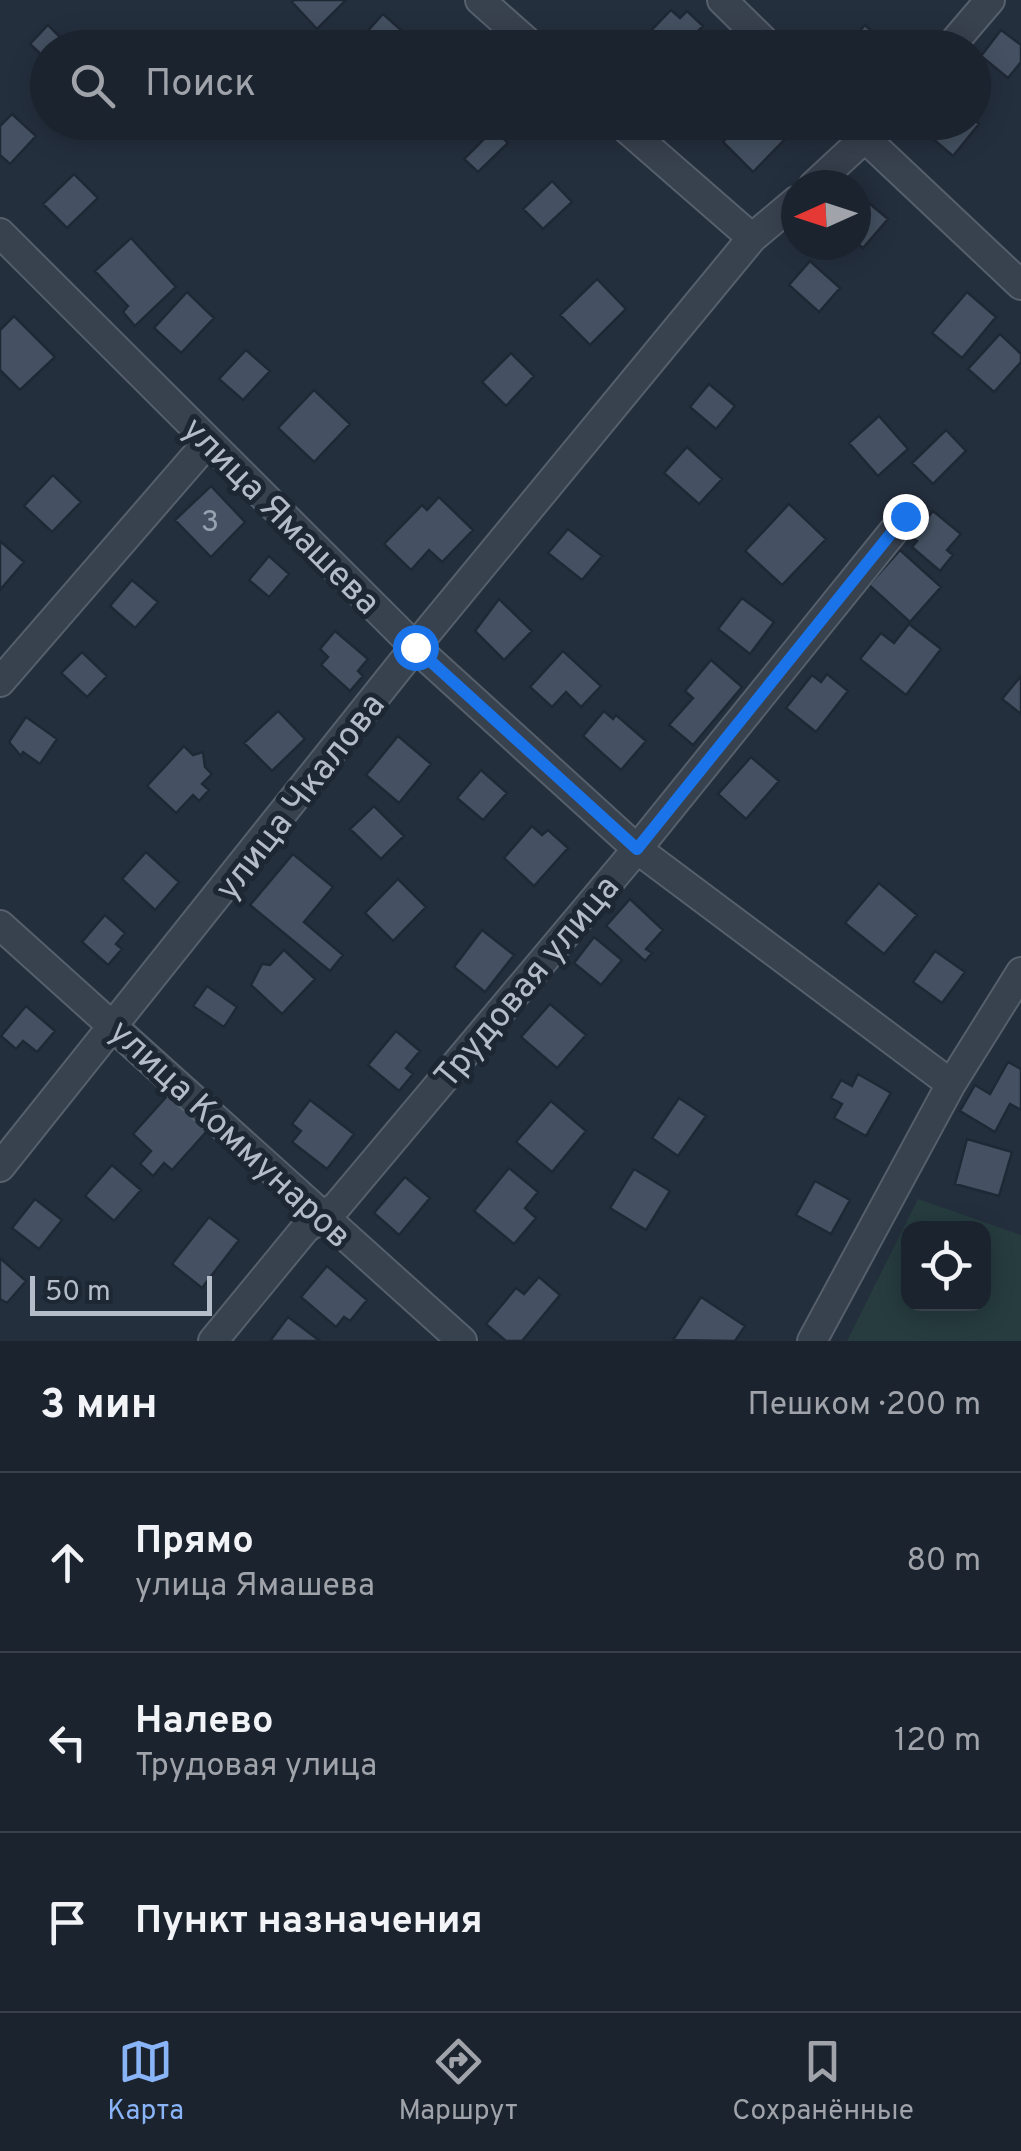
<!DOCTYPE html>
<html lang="ru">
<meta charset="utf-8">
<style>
:root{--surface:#1b232e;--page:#242b36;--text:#f1f3f6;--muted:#a0a4aa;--line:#39404a;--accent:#8ab4f8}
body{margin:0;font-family:Overpass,sans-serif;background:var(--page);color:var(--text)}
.controls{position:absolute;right:30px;bottom:30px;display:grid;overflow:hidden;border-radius:20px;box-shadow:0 5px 25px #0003}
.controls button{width:90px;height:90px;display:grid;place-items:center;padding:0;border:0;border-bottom:2px solid var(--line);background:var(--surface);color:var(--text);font:50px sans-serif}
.compass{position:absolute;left:781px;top:170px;width:90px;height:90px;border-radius:50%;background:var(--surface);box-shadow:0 5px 25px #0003;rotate:267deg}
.scale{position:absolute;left:30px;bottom:25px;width:182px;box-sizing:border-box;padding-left:10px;border:5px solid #b4bcc9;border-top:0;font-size:28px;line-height:35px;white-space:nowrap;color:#b4bcc9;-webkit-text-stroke:8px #1d2633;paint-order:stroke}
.stop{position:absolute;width:30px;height:30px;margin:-22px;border:8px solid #1a73e8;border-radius:50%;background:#fff}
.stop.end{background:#1a73e8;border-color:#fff;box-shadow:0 2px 10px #0008}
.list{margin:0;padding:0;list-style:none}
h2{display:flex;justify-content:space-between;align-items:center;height:130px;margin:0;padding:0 40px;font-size:42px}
h2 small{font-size:32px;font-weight:400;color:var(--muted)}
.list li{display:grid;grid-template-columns:65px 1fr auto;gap:30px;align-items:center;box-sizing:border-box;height:180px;padding:0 40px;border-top:2px solid var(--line)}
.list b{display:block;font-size:38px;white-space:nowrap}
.list p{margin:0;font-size:32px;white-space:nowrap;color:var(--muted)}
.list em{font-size:32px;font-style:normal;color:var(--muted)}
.icon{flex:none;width:55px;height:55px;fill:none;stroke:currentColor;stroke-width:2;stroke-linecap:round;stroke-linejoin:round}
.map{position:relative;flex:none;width:1021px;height:1341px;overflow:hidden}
.search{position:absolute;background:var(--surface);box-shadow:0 5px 25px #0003;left:30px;right:30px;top:30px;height:110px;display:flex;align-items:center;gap:25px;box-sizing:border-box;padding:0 35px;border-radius:55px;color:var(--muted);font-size:38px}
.sheet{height:670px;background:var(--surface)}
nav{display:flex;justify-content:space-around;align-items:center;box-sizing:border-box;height:140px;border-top:2px solid var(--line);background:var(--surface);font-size:28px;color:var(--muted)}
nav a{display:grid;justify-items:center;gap:5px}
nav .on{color:var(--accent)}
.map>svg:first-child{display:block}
.green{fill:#263c3f;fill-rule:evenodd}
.building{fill:#455162;stroke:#1f2835;stroke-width:2.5}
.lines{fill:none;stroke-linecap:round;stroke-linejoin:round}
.minor-casing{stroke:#565f6c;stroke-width:32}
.minor{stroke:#38414e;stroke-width:28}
.route{stroke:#1a73e8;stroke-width:12}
.labels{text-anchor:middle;stroke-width:10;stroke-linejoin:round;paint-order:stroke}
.number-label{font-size:30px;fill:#98a1af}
.street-label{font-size:35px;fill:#b4bcc9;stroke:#1d2633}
</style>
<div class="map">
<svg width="1021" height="1341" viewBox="0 0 1021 1341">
<rect width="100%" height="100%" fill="#242f3e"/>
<path class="green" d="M 918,1199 L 1021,1235 L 1021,1341 L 847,1341 ZM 908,1228 L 984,1228 L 984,1304 L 908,1304 Z"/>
<path class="building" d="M 346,0 L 317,29 L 292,2 L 294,0 Z
M 671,10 L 680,18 L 687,11 L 703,26 L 695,34 L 704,44 L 700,48 L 650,48 L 642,40 Z
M 383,14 L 401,30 L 386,48 L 362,48 L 357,43 Z
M 48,25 L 71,48 L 48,48 L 48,61 L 30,44 Z
M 865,25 L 890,48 L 845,48 Z
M 1001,30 L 1021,45 L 1021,62 L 1008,78 L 981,56 Z
M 12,114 L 36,136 L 10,164 L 0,155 L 0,126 Z
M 974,119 L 979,124 L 953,156 L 925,132 L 932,122 Z
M 742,122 L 785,122 L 793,131 L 753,172 L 723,142 Z
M 494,129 L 508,143 L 478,172 L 464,159 Z
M 74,174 L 98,198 L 67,228 L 43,204 Z
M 552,181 L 572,202 L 543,229 L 523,209 Z
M 864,199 L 888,219 L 863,248 L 856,242 L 856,209 Z
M 131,238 L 176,287 L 135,326 L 123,312 L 128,306 L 95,271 Z
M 810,261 L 840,288 L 819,312 L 789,285 Z
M 597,279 L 626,309 L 590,345 L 560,315 Z
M 187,292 L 214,318 L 181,353 L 154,328 Z
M 967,292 L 996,317 L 962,358 L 932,333 Z
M 14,316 L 55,357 L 20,390 L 0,370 L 0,330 Z
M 1000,334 L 1021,354 L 1021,362 L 994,392 L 968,369 Z
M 246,350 L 270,371 L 243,400 L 219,379 Z
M 511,353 L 534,376 L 506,406 L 482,382 Z
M 709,384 L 735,406 L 716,429 L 690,407 Z
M 314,390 L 350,424 L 314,462 L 278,428 Z
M 879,416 L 908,449 L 878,476 L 849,443 Z
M 946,430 L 966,451 L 933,484 L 912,463 Z
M 687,447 L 722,479 L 699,504 L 664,473 Z
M 53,475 L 81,502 L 52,532 L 24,506 Z
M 211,486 L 245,522 L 211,557 L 175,520 Z
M 439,497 L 473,530 L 442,562 L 429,550 L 411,570 L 384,544 L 422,505 L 427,510 Z
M 789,504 L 826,539 L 782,585 L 745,551 Z
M 933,511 L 961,534 L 947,550 L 953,555 L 940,571 L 912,547 L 917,541 L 911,537 Z
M 568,529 L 602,556 L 582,580 L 548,553 Z
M 0,541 L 24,562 L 0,590 Z
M 900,550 L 941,587 L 910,622 L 869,585 Z
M 269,556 L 289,574 L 269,597 L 249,580 Z
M 132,580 L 158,602 L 135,628 L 110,606 Z
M 742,598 L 774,622 L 750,654 L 718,629 Z
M 499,599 L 532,631 L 504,660 L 475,631 Z
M 909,624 L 941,649 L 906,695 L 860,659 L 881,633 L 894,643 Z
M 335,631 L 368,659 L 358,671 L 363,676 L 350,691 L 321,665 L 328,657 L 320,649 Z
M 563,651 L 601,686 L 581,707 L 566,692 L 552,707 L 530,687 Z
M 82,652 L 107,676 L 87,697 L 61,673 Z
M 711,660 L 742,687 L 693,745 L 669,725 L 693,698 L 685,691 Z
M 827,674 L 848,691 L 816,732 L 786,708 L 812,675 L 821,682 Z
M 1021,676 L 1021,714 L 1002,699 Z
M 278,711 L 305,739 L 272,771 L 244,743 Z
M 604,711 L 613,719 L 616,715 L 646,741 L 621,770 L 583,736 Z
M 26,717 L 57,739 L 40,764 L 23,752 L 21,756 L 9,742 Z
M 398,736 L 431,764 L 399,803 L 366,775 Z
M 184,746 L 193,755 L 203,752 L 205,767 L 212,774 L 202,784 L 209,790 L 199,801 L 193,795 L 176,813 L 147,786 Z
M 751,757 L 779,781 L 746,819 L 718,794 Z
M 481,770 L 507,793 L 483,820 L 457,798 Z
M 374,806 L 404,836 L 381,859 L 350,829 Z
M 532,826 L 542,835 L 548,830 L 568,848 L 534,886 L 504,858 Z
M 146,852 L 179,882 L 155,910 L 122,879 Z
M 293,854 L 333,887 L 304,922 L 343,955 L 330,971 L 250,905 Z
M 398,879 L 426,907 L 393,941 L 365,913 Z
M 879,883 L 917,915 L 884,954 L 845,923 Z
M 630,899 L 663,930 L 646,949 L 652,953 L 645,961 L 606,926 Z
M 105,915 L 125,933 L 116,944 L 122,949 L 108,965 L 82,942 Z
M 482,930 L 514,955 L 485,992 L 454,967 Z
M 594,937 L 622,960 L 601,985 L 574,963 Z
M 284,950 L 315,979 L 282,1014 L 251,985 L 262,964 L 270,965 Z
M 935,951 L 965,972 L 942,1003 L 913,982 Z
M 207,986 L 237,1007 L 224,1027 L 193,1006 Z
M 550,1004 L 586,1035 L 557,1068 L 521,1037 Z
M 26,1006 L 55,1031 L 37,1052 L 23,1041 L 16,1049 L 1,1036 Z
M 396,1031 L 420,1051 L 406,1068 L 413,1074 L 399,1091 L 368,1065 Z
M 1008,1062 L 1021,1069 L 1021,1110 L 1010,1104 L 995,1132 L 960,1111 L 975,1085 L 990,1094 Z
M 858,1074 L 891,1093 L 866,1136 L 834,1118 L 842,1104 L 831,1098 L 841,1080 L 852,1086 Z
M 168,1095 L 207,1131 L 172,1170 L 164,1163 L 153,1176 L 140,1164 L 151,1151 L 133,1134 Z
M 679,1098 L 706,1116 L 678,1156 L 652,1138 Z
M 310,1100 L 354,1134 L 327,1169 L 292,1142 L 301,1131 L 292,1124 Z
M 551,1101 L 586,1131 L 552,1172 L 516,1142 Z
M 967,1139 L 1012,1152 L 999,1196 L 955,1184 Z
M 112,1165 L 141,1190 L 114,1221 L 85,1196 Z
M 509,1168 L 538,1192 L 525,1208 L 536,1218 L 514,1244 L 474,1211 Z
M 634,1169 L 670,1191 L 646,1230 L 610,1208 Z
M 405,1177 L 430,1198 L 399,1235 L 374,1213 Z
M 815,1181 L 850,1200 L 831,1234 L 796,1215 Z
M 35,1199 L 62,1220 L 39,1249 L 12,1228 Z
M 209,1217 L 239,1240 L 202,1288 L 172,1264 Z
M 0,1258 L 26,1281 L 7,1303 L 0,1299 Z
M 327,1266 L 367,1300 L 350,1321 L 344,1317 L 336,1327 L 301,1297 Z
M 539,1277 L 560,1295 L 522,1341 L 506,1341 L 486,1324 L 516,1288 L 524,1294 Z
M 701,1297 L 745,1326 L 735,1341 L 673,1340 Z
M 288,1317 L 320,1341 L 270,1341 Z"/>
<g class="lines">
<defs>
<path id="minor" d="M 480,0 L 534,48
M 722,0 L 771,48
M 949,48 L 990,0
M 619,122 L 752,238
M 848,122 L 1021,285
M 814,185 L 882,122
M 0,233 L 415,647 L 637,849 L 951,1084
M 0,682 L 208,442
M 0,925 L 462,1341
M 0,1167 L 415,647 L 752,238 L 796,201
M 213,1341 L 305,1229 L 337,1206 L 637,849 L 905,517
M 812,1341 L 951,1084 L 1021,972"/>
</defs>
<use href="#minor" class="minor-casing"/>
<use href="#minor" class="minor"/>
</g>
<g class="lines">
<path class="route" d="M 415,647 L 637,849 L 905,516"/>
</g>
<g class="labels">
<g class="number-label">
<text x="210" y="531">3</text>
</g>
<g class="street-label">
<text transform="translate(282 515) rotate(45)" y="12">улица Ямашева</text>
<text transform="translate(299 796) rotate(-52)" y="12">улица Чкалова</text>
<text transform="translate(526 981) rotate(-50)" y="12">Трудовая улица</text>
<text transform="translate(231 1133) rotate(43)" y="12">улица Коммунаров</text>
</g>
</g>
</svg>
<div class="controls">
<button><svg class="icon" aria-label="locate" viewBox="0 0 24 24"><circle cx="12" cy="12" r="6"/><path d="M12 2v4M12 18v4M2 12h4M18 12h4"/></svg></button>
</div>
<svg class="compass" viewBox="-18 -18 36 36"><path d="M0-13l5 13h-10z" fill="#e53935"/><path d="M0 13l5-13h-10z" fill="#a0a4aa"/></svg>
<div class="scale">50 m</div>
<div class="stop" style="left:415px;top:647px"></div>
<div class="stop end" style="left:905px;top:516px"></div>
<div class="search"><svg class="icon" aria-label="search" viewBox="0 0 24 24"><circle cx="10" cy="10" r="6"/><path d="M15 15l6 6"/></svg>Поиск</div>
</div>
<section class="sheet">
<h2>3 мин<small>Пешком · 200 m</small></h2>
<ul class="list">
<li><svg class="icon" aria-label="ahead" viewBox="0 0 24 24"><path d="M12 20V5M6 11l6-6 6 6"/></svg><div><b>Прямо</b><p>улица Ямашева</p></div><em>80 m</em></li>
<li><svg class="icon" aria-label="left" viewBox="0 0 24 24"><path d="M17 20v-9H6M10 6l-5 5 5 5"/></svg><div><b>Налево</b><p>Трудовая улица</p></div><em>120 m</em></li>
<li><svg class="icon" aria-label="arrive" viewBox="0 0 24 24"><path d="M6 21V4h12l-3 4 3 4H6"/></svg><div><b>Пункт назначения</b></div></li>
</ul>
</section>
<nav>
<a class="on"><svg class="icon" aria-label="map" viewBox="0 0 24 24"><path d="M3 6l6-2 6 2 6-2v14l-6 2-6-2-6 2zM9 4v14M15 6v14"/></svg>Карта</a>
<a><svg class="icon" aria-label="directions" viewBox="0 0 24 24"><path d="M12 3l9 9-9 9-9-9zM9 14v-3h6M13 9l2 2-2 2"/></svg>Маршрут</a>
<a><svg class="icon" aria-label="saved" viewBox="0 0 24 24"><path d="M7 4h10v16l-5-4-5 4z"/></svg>Сохранённые</a>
</nav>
